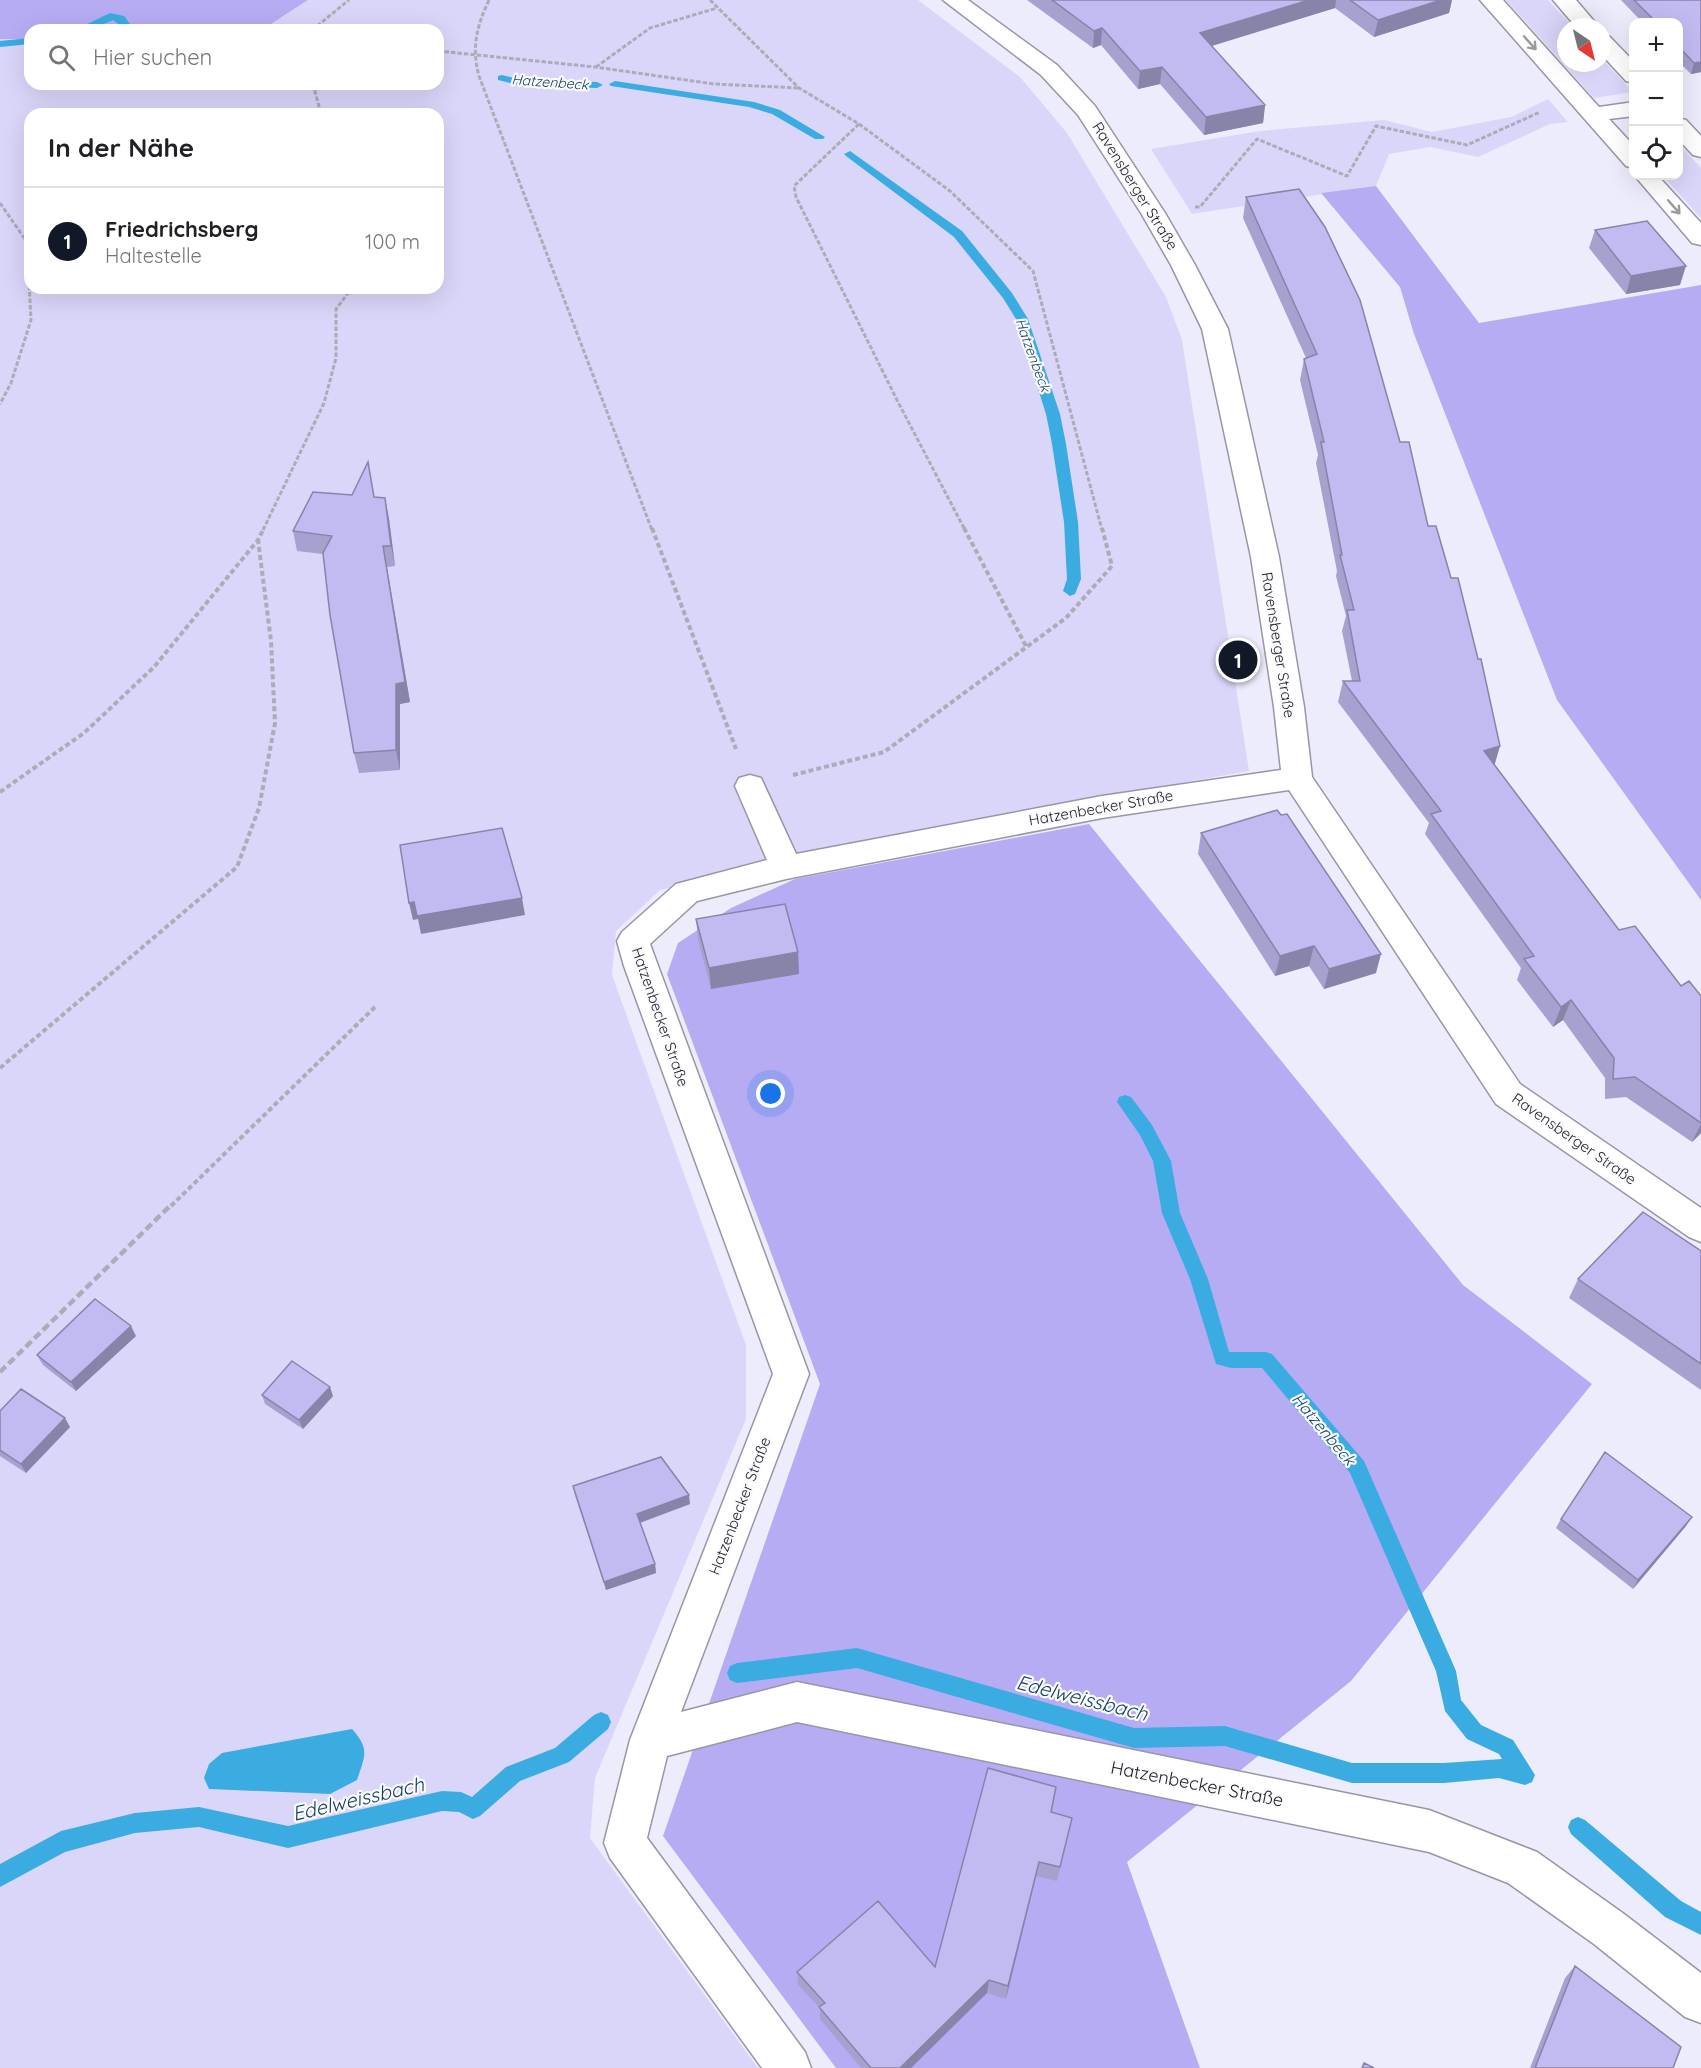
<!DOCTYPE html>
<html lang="de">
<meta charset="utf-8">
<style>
:root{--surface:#fff;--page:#f6f6f6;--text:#202124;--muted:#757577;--line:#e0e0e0;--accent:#111827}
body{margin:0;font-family:Quicksand,sans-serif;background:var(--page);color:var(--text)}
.controls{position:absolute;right:18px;top:18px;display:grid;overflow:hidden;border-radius:12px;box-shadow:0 6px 24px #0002}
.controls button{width:54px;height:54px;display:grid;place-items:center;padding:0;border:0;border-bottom:2px solid var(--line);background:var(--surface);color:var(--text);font:30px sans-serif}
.compass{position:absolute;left:1557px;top:18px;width:54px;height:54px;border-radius:50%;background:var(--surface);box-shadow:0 6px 24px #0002;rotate:145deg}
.you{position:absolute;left:771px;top:1094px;width:21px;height:21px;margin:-15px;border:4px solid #fff;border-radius:50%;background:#1a73e8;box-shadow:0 0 0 9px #1a73e833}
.badge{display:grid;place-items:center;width:39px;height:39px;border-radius:50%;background:var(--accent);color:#fff;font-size:20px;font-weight:700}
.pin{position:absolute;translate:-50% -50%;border:3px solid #fff;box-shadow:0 2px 6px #0006}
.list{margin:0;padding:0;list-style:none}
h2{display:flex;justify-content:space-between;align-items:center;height:78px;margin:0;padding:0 24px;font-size:26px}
h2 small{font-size:20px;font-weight:400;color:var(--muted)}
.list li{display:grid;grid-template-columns:39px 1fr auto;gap:18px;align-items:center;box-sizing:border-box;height:108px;padding:0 24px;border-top:2px solid var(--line)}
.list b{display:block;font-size:22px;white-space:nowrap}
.list p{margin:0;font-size:20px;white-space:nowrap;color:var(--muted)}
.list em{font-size:20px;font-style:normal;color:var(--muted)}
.icon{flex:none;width:33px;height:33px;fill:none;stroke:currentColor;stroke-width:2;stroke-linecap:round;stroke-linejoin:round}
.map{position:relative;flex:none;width:1701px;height:2068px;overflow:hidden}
.search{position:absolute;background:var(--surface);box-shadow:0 6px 24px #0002;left:24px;top:24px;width:420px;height:66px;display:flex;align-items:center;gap:15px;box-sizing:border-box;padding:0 21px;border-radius:18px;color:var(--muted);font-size:22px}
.panel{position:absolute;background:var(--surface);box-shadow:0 6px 24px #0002;left:24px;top:108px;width:420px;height:186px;border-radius:18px}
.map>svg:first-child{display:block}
.green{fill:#dad6f9;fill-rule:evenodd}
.forest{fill:#b5acf3}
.water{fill:#3aace2}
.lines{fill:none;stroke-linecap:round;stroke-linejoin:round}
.stream{fill:#3aace2;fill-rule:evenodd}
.minor-casing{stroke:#9896a5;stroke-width:3}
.path-far2{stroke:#acabb8;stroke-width:3;stroke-dasharray:4.5 2;stroke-linecap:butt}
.path-far1{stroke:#acabb8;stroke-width:4;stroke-dasharray:5 3;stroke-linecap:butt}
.path{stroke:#acabb8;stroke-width:4.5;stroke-dasharray:8 4;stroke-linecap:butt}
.minor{fill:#fff;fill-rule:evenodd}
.wall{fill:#a7a1d0}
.shaded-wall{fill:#8883a9}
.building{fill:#c2bbf2;stroke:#8883a9;stroke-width:1.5}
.oneway{stroke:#9a9a9c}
.labels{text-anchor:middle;stroke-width:4.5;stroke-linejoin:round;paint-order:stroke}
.far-water-label{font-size:14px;font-style:italic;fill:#144259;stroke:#fbfbfe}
.street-label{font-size:15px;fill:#1e1e23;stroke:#fbfbfe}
.water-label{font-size:16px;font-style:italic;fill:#144259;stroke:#fbfbfe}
.near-street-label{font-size:18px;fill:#1e1e23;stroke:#fbfbfe}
.near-water-label{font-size:20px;font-style:italic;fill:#144259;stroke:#fbfbfe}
</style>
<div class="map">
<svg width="1701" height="2068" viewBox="0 0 1701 2068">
<rect width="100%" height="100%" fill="#edecfc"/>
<path class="green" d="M 308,0 L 918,0 L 1020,77 L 1067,133 L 1166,297 L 1182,340 L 1249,771 L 965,821 L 660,890 L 616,931 L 612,975 L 746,1345 L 746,1419 L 595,1778 L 590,1838 L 758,2068 L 0,2068 L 0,39 L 30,39 L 30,84 L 438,84 L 438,30 L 236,30 L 268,26 ZM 30,114 L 438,114 L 438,288 L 30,288 Z
M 1506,0 L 1548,0 L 1573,27 L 1566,27 L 1566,63 L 1602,63 L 1602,59 L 1633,92 L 1594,98 Z
M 1548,99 L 1568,122 L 1550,124 L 1478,157 L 1430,147 L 1389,154 L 1376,186 L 1192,214 L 1151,149 L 1260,131 L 1384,120 L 1432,132 L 1511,117 Z
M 1679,144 L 1701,168 L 1701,218 L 1663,176 L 1678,176 Z"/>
<path class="forest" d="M 0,0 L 308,0 L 268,26 L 236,30 L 30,30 L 30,39 L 0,39 Z
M 1376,186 L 1479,323 L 1701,285 L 1701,900 L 1557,700 L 1414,334 L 1400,287 L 1321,193 Z
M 1089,824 L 1463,1285 L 1592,1384 L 1351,1681 L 1127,1862 L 1200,2068 L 836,2068 L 663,1836 L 820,1384 L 667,974 L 678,943 L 731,908 L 795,879 Z"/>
<path class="water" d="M 352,1729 C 370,1749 365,1756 357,1780 L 330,1794 L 209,1789 L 204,1778 L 209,1764 L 222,1753 Z"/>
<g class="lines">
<path class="stream" d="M 110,13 L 124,16 L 130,24 L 151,27 L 156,30 L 126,30 L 113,20 L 90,30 L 75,30 Z
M 278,24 L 283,27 L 281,30 L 270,30 Z
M 30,38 L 30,44 L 0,47 L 0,41 Z
M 502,75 L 523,80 L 597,82 L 603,85 L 597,88 L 523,86 L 498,80 L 498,76 Z
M 615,81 L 754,102 L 780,110 L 825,137 L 823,139 L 815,139 L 772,114 L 749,107 L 611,86 L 609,84 Z
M 850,151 L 962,231 L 1012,293 L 1028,319 L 1060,414 L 1066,444 L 1078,522 L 1081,579 L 1075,594 L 1070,596 L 1063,591 L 1067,579 L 1064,522 L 1052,444 L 1046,414 L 1016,319 L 1003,298 L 954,237 L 846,156 L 844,154 Z
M 1125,1095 L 1131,1097 L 1152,1125 L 1171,1161 L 1180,1213 L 1208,1279 L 1229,1352 L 1266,1352 L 1272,1354 L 1364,1461 L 1456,1671 L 1461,1700 L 1481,1725 L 1513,1740 L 1535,1775 L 1532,1782 L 1525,1785 L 1499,1778 L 1444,1783 L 1352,1783 L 1225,1746 L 1134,1748 L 857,1668 L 737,1683 L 730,1680 L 727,1673 L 730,1666 L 737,1663 L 857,1648 L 1134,1728 L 1225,1726 L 1352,1763 L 1444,1763 L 1502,1759 L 1499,1754 L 1467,1739 L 1445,1711 L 1436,1671 L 1350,1473 L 1262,1368 L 1231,1368 L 1216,1364 L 1190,1279 L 1162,1213 L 1153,1161 L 1140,1135 L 1117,1102 L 1119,1097 Z
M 601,1712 L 608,1715 L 611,1722 L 608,1729 L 569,1762 L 520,1781 L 480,1816 L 473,1819 L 459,1812 L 442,1811 L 288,1848 L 199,1827 L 135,1833 L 65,1852 L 0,1887 L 0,1864 L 61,1831 L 135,1813 L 199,1807 L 288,1826 L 442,1791 L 461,1792 L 472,1797 L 506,1767 L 555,1748 L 594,1715 Z
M 1578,1817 L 1585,1820 L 1681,1901 L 1701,1912 L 1701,1935 L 1665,1917 L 1571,1834 L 1568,1827 L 1571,1820 Z"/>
<defs>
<path id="minor" d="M 943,0 L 968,0 L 1057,65 L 1095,106 L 1165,213 L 1195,265 L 1228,329 L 1279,557 L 1304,707 L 1312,777 L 1520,1084 L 1701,1208 L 1701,1242 L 1689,1237 L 1496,1104 L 1289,790 L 1102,818 L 786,879 L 697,901 L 650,944 L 809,1374 L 681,1712 L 797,1682 L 1429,1810 L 1537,1852 L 1624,1914 L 1701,1973 L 1701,2023 L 1685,2017 L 1594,1944 L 1508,1883 L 1429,1852 L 797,1722 L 667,1756 L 647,1838 L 805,2052 L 811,2068 L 762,2068 L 610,1858 L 604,1843 L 630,1740 L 773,1374 L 624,966 L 617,941 L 622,932 L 676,884 L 767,860 L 735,786 L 739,778 L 750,775 L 761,778 L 796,854 L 1102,796 L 1281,770 L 1274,707 L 1251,557 L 1202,329 L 1171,265 L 1141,213 L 1078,115 L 1041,75 Z
M 1480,0 L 1503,0 L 1599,107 L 1634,102 L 1634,116 L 1609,119 L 1634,146 L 1634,168 L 1626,166 Z
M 1553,0 L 1576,0 L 1599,27 L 1576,27 Z
M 1602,35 L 1610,37 L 1634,62 L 1634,83 L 1626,81 L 1602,55 Z
M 1678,118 L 1686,120 L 1701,136 L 1701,157 L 1693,155 L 1678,139 Z
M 1635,176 L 1658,176 L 1701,223 L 1701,245 L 1692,243 Z"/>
</defs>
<use href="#minor" class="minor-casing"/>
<path class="path-far2" d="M 489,0 C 477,26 471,47 479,76 L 652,530
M 710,0 L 799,88 L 859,124 L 950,191 L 1033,271 L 1102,530
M 312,30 L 349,0
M 438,51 L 595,67 L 714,84 L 799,88
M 596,67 L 650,28 L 717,8
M 313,84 L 321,114
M 859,124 L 794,186 L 796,197 L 898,402 L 965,530
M 0,203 L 27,242 L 31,320 L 11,383 L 0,404
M 1195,207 L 1200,207 L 1257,139 L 1347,176 L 1376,126 L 1467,145 L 1540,112
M 263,530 L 324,403 L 336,358 L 336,309 L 352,288"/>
<path class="path-far1" d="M 652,528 L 736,749
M 964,528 L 1027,648
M 793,775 L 884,752 L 1066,618 L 1112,566 L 1102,528
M 0,792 L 84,733 L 154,667 L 258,540 L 264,528
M 0,1068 L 237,867 L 259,808 L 275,723 L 271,641 L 258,540
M 171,1206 L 376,1006"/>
<path class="path" d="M 0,1372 L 172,1204"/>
<use href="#minor" class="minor"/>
</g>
<path class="wall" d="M 1027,0 L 1452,0 L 1449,13 L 1374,37 L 1335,8 L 1212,46 L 1265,105 L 1263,123 L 1204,135 L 1160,84 L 1138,89 L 1101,45 L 1093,48 Z
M 1621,0 L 1701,0 L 1701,72 L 1691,74 L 1678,61 L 1678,22 L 1642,22 Z
M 1246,197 L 1400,442 L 1428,526 L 1494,765 L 1619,930 L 1681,986 L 1701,996 L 1701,1133 L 1692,1142 L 1626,1097 L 1605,1099 L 1605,1078 L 1563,1020 L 1553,1027 L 1517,980 L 1521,968 L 1425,834 L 1429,823 L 1338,702 L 1343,681 L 1352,681 L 1342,631 L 1346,616 L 1336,576 L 1337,571 L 1316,463 L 1318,455 L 1300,380 L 1304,359 L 1306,358 L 1243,218 Z
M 1595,230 L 1680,285 L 1626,294 L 1589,248 Z
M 375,497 L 385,498 L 389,519 L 395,566 L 387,567 L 410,702 L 400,704 L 400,770 L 359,773 L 354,753 L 323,554 L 297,551 L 293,531 Z
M 1201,833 L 1376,973 L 1324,989 L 1309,966 L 1275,976 L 1198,854 Z
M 696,919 L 798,952 L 799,974 L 711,989 L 698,940 Z
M 1701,1251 L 1701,1390 L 1569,1298 L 1578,1279 Z
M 136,1336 L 76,1391 L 43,1365 L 37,1355 Z
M 262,1395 L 333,1396 L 303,1429 L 265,1404 Z
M 0,1411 L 70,1427 L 26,1473 L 0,1456 Z
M 573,1486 L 690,1504 L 640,1523 L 655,1564 L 656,1573 L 606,1590 L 575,1495 Z
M 1561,1519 L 1686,1526 L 1633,1589 L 1556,1528 Z
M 1051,1812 L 1072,1818 L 1057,1881 L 1036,1876 L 1006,1999 L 987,1993 L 911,2068 L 861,2068 L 820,2019 L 820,2008 L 798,1985 L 797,1972 L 935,1967 Z
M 1575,1966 L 1673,2068 L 1530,2068 L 1565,1978 Z"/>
<path class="shaded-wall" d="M 1309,0 L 1336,0 L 1335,8 L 1198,50 L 1200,33 Z
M 1441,0 L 1452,0 L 1449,13 L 1374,37 L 1378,20 Z
M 1102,28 L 1101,45 L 1093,48 L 1094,31 Z
M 1701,62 L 1701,72 L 1691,74 L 1694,63 Z
M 1162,67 L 1160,84 L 1138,89 L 1140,71 Z
M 1265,105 L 1263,123 L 1204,135 L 1206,117 Z
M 1686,266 L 1680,285 L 1626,294 L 1631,276 Z
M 385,498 L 389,519 L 395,566 L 391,546 Z
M 383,546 L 410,702 L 400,704 L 400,770 L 396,750 Z
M 1500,746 L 1494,767 L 1484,751 Z
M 522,898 L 525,915 L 421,934 L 418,919 L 413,920 L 409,903 Z
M 1314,946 L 1309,966 L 1275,976 L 1280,956 Z
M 798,952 L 799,974 L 711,989 L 709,968 Z
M 1381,954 L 1376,973 L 1324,989 L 1329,969 Z
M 1571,1000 L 1563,1020 L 1553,1027 L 1561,1007 Z
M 1701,1124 L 1701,1133 L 1692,1142 Z
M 131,1326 L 136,1336 L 76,1391 L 71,1382 Z
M 330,1387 L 333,1396 L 303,1429 L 299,1420 Z
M 65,1418 L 70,1427 L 26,1473 L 21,1464 Z
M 689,1495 L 690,1504 L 639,1523 L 637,1514 Z
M 1692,1517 L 1686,1526 L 1633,1589 L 1638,1580 Z
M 655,1564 L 656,1573 L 606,1590 L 604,1582 Z
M 1039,1862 L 1036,1876 L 1006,1999 L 1008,1986 Z
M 989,1980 L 987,1993 L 911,2068 L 900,2068 Z"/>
<path class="building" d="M 1052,0 L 1309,0 L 1200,33 L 1265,105 L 1206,117 L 1162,67 L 1140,71 L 1102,28 L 1094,31 Z
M 1350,0 L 1441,0 L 1378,20 Z
M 1634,0 L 1701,0 L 1701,62 L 1694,63 L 1678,46 L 1678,22 L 1656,22 Z
M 1299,189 L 1325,227 L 1360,300 L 1400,442 L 1409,442 L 1428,526 L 1436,526 L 1451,578 L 1458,578 L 1478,659 L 1481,659 L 1500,746 L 1484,751 L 1619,930 L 1635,926 L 1681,986 L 1689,981 L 1701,996 L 1701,1123 L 1635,1077 L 1613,1079 L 1614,1058 L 1571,1000 L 1561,1007 L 1524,959 L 1534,956 L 1431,814 L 1441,811 L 1343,681 L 1360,681 L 1347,610 L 1354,610 L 1340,555 L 1342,555 L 1321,442 L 1324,442 L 1304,359 L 1317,354 L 1246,197 Z
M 1647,221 L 1686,266 L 1631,276 L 1595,230 Z
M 368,462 L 374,497 L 385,498 L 391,546 L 383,546 L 405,682 L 396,684 L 396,750 L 354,753 L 330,615 L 323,553 L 332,536 L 293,531 L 313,492 L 352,495 Z
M 1277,810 L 1281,815 L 1287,814 L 1381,954 L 1329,969 L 1314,946 L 1280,956 L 1201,833 Z
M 502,828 L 522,898 L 417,916 L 414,902 L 409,903 L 400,845 Z
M 785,904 L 798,952 L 709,968 L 696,919 Z
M 1643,1212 L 1701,1251 L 1701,1364 L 1578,1279 Z
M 95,1299 L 131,1326 L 71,1382 L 37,1355 Z
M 292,1361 L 330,1387 L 299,1420 L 262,1395 Z
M 21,1389 L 65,1418 L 21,1464 L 0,1450 L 0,1411 Z
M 1605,1452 L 1692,1517 L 1638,1580 L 1561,1519 Z
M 661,1457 L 689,1495 L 637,1514 L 655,1564 L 604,1582 L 573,1486 Z
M 988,1768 L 1056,1787 L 1051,1812 L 1072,1818 L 1060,1867 L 1039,1862 L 1008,1986 L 989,1980 L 900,2068 L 871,2068 L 819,2007 L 825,2003 L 797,1972 L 878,1901 L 935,1967 Z
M 1575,1966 L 1681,2047 L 1673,2068 L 1535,2068 Z
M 1364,2063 L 1374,2068 L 1362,2068 Z"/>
<defs><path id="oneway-shaft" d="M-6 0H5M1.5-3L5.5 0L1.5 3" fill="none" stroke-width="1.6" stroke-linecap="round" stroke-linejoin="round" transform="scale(1.5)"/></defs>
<g class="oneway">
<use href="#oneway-shaft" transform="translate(1530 43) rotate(48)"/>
<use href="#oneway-shaft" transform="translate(1674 207) rotate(49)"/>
</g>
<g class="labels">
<g class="far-water-label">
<text transform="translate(550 82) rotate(4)" y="5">Hatzenbeck</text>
<text transform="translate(1033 355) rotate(70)" y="5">Hatzenbeck</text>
</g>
<g class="street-label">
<text transform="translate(1135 186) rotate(58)" y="5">Ravensberger Straße</text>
<text transform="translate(1278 645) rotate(81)" y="5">Ravensberger Straße</text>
<text transform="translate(1101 808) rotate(-10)" y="5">Hatzenbecker Straße</text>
<text transform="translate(660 1017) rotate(71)" y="5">Hatzenbecker Straße</text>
<text transform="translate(1574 1139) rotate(35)" y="5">Ravensberger Straße</text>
<text transform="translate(740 1506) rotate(-69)" y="5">Hatzenbecker Straße</text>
</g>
<g class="water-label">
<text transform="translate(1324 1429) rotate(50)" y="6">Hatzenbeck</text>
</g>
<g class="near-street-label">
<text transform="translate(1197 1784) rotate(11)" y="6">Hatzenbecker Straße</text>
</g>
<g class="near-water-label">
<text transform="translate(1082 1698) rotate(14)" y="7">Edelweissbach</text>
<text transform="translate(358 1799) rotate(-13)" y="7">Edelweissbach</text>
</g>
</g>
</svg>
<div class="controls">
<button>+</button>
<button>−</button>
<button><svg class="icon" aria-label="locate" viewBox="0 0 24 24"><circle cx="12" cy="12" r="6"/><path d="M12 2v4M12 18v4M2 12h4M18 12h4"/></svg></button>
</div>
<svg class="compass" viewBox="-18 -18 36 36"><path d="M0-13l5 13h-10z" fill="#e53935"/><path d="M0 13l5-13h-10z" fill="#757577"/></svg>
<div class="you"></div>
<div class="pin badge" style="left:1238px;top:660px">1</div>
<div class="search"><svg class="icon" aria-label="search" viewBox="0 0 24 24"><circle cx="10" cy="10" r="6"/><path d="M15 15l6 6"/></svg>Hier suchen</div>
<section class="panel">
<h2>In der Nähe<small></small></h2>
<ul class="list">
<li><span class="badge">1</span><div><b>Friedrichsberg</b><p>Haltestelle</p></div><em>100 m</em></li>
</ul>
</section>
</div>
